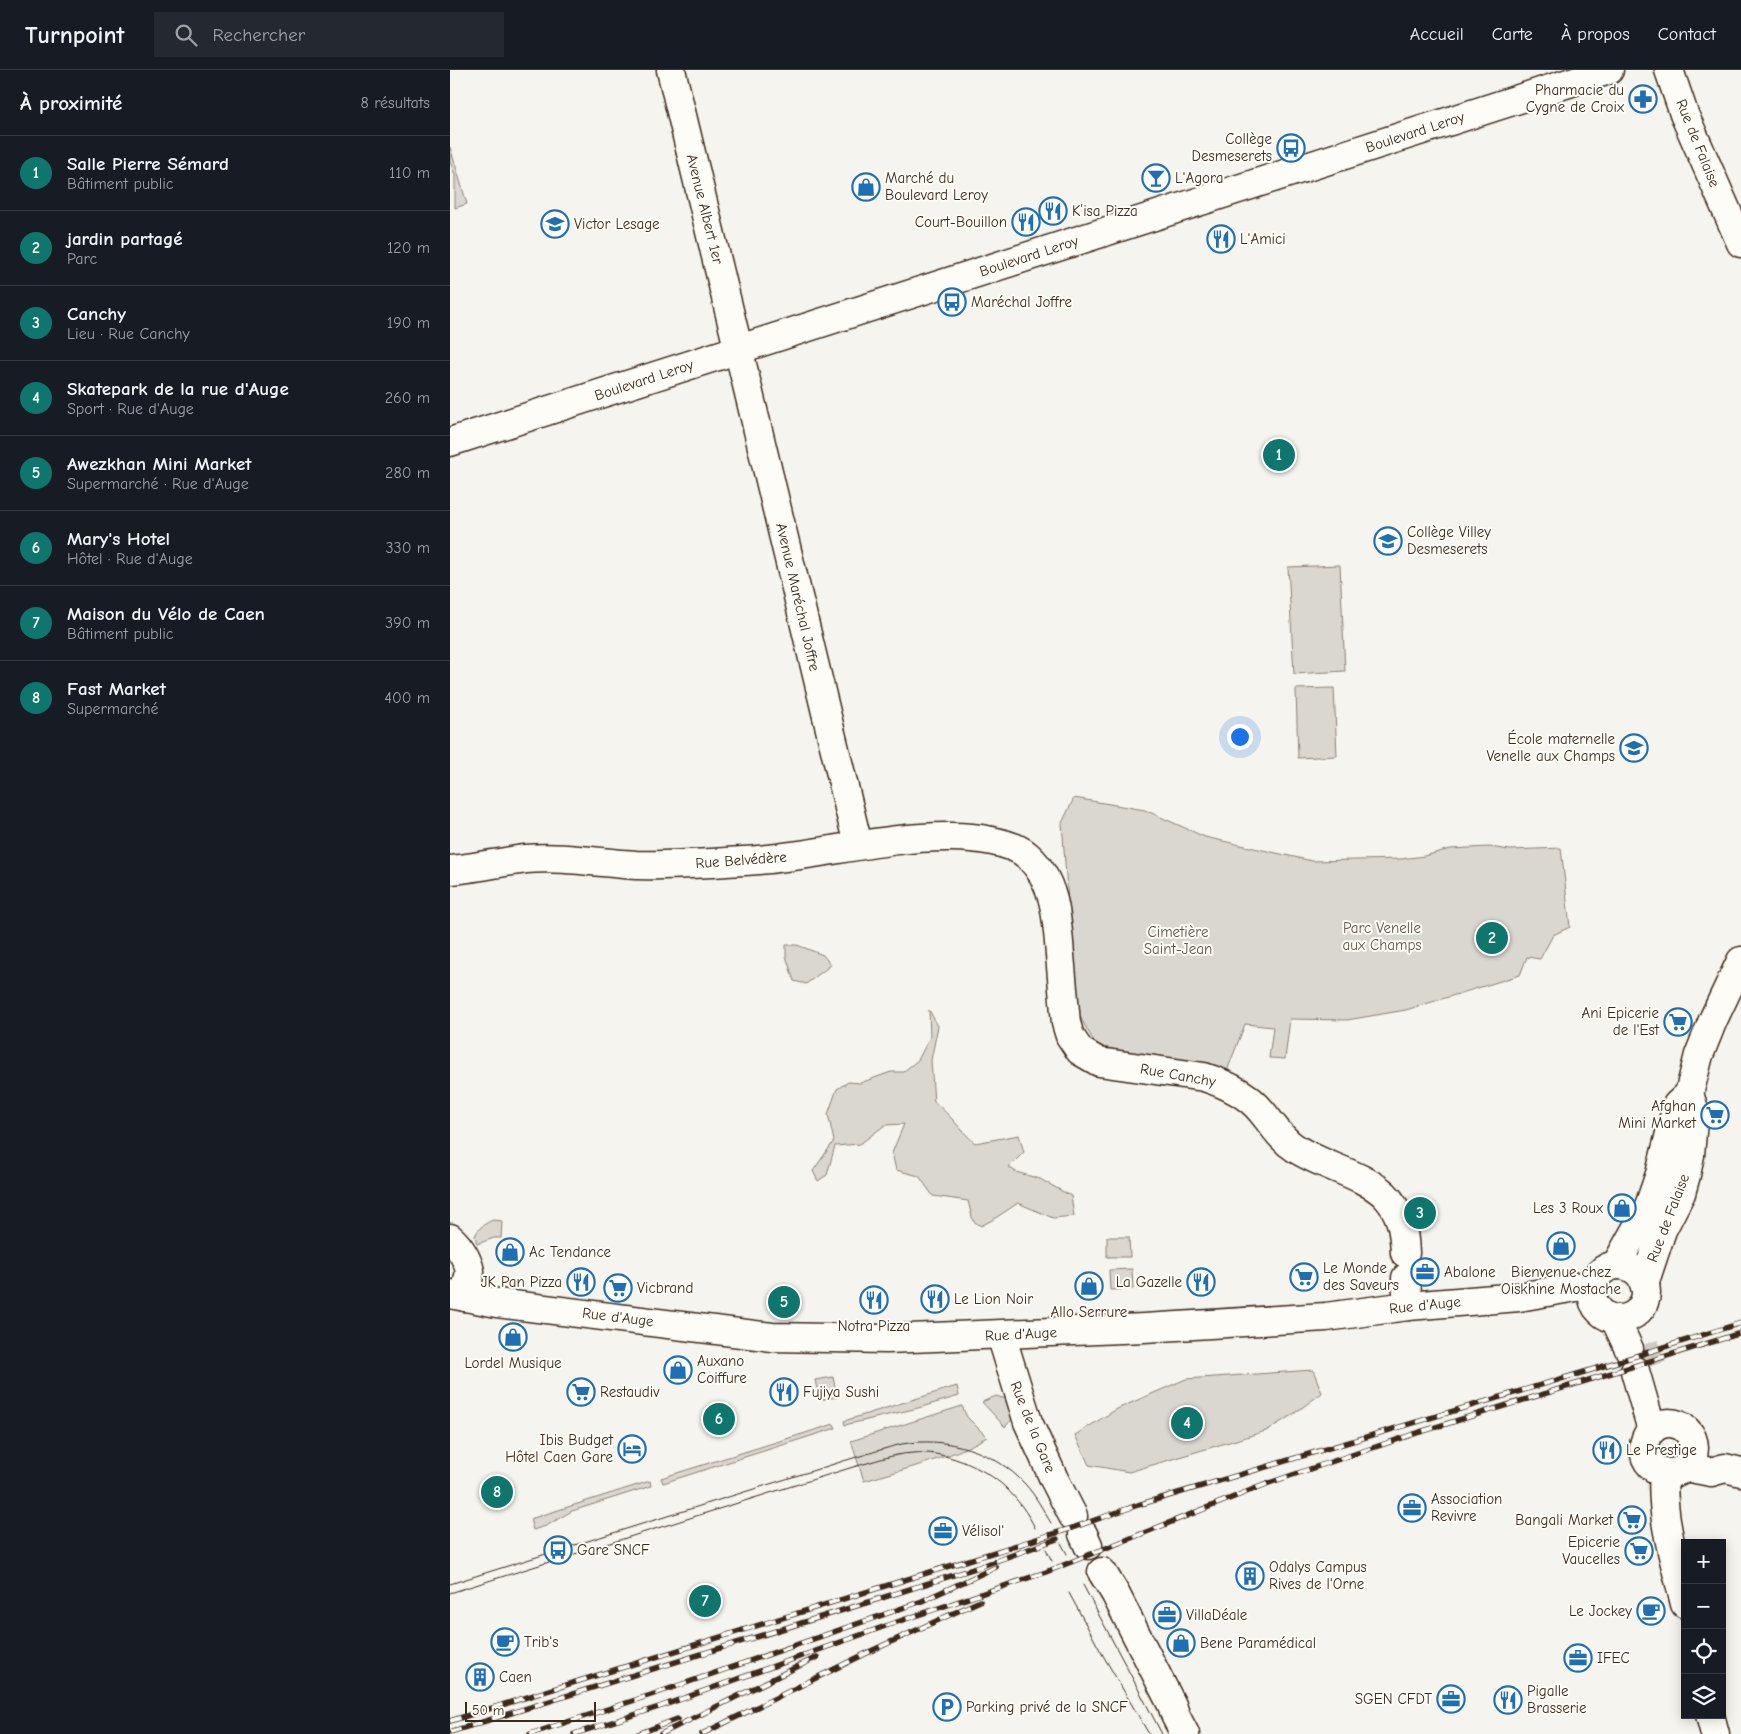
<!DOCTYPE html>
<html lang="fr">
<meta charset="utf-8">
<style>
:root{--surface:#171b24;--page:#242831;--text:#f1f3f6;--muted:#9ea1a6;--line:#363941;--accent:#0f766e}
body{margin:0;font-family:"Comic Neue",sans-serif;background:var(--page);color:var(--text)}
.controls{position:absolute;right:15px;bottom:15px;display:grid;overflow:hidden;border-radius:0px;box-shadow:0 2px 12px #0003}
.controls button{width:45px;height:45px;display:grid;place-items:center;padding:0;border:0;border-bottom:1px solid var(--line);background:var(--surface);color:var(--text);font:25px sans-serif}
.scale{position:absolute;left:15px;bottom:12px;width:131px;box-sizing:border-box;padding-left:5px;border:2px solid #3b2a1e;border-top:0;font-size:14px;line-height:18px;white-space:nowrap;color:#3b2a1e;-webkit-text-stroke:4px #fdfcf7;paint-order:stroke}
.you{position:absolute;left:789px;top:666px;width:18px;height:18px;margin:-12px;border:4px solid #fff;border-radius:50%;background:#1a73e8;box-shadow:0 0 0 8px #1a73e833}
.badge{display:grid;place-items:center;width:32px;height:32px;border-radius:50%;background:var(--accent);color:#fff;font-size:16px;font-weight:700}
.pin{position:absolute;translate:-50% -50%;border:2px solid #fff;box-shadow:0 1px 5px #0006}
.list{margin:0;padding:0;list-style:none}
h2{display:flex;justify-content:space-between;align-items:center;height:65px;margin:0;padding:0 20px;font-size:21px}
h2 small{font-size:16px;font-weight:400;color:var(--muted)}
.list li{display:grid;grid-template-columns:32px 1fr auto;gap:15px;align-items:center;box-sizing:border-box;height:75px;padding:0 20px;border-top:1px solid var(--line)}
.list b{display:block;font-size:19px;white-space:nowrap}
.list p{margin:0;font-size:16px;white-space:nowrap;color:var(--muted)}
.list em{font-size:16px;font-style:normal;color:var(--muted)}
.icon{flex:none;width:28px;height:28px;fill:none;stroke:currentColor;stroke-width:2;stroke-linecap:round;stroke-linejoin:round}
.map{position:relative;flex:none;width:1291px;height:1664px;overflow:hidden}
header{display:flex;align-items:center;gap:30px;box-sizing:border-box;height:70px;padding:0 25px;background:var(--surface);border-bottom:1px solid var(--line)}
header strong{font-size:24px}
nav{display:flex;gap:28px;margin-inline-start:auto;font-size:18px}
.search{width:350px;height:45px;background:var(--page);display:flex;align-items:center;gap:12px;box-sizing:border-box;padding:0 18px;border-radius:0px;color:var(--muted);font-size:19px}
main{display:flex}
aside{flex:1;background:var(--surface)}
.map>svg:first-child{display:block}
.green{fill:#dad6d0;stroke:#8a8077}
.lines{fill:none;stroke-linecap:round;stroke-linejoin:round}
.secondary-tunnel{stroke:#d0ccc4;stroke-width:28;stroke-dasharray:28 14;stroke-linecap:butt}
.secondary-casing{stroke:#3b2a1e;stroke-width:31}
.secondary{stroke:#fdfcf7;stroke-width:28}
.tram{stroke:#3b2a1e;stroke-width:1}
.rail-casing{stroke:#3b2a1e;stroke-width:5.5}
.rail{stroke:#fdfcf7;stroke-width:4;stroke-dasharray:11;stroke-linecap:butt}
.labels{text-anchor:middle;dominant-baseline:central;stroke-width:4;stroke-linejoin:round;paint-order:stroke}
.poi-label{font-size:15px;fill:#3b2a1e;stroke:#fdfcf7;text-anchor:start}
.street-label{font-size:15px;fill:#3b2a1e;stroke:#fdfcf7}
.park-label{font-size:15px;fill:#63554a;stroke:#fdfcf7}
</style>
<header>
<strong>Turnpoint</strong>
<div class="search"><svg class="icon" aria-label="search" viewBox="0 0 24 24"><circle cx="10" cy="10" r="6"/><path d="M15 15l6 6"/></svg>Rechercher</div>
<nav><a>Accueil</a><a>Carte</a><a>À propos</a><a>Contact</a></nav>
</header>
<main>
<aside>
<h2>À proximité<small>8 résultats</small></h2>
<ul class="list">
<li><span class="badge">1</span><div><b>Salle Pierre Sémard</b><p>Bâtiment public</p></div><em>110 m</em></li>
<li><span class="badge">2</span><div><b>jardin partagé</b><p>Parc</p></div><em>120 m</em></li>
<li><span class="badge">3</span><div><b>Canchy</b><p>Lieu · Rue Canchy</p></div><em>190 m</em></li>
<li><span class="badge">4</span><div><b>Skatepark de la rue d'Auge</b><p>Sport · Rue d'Auge</p></div><em>260 m</em></li>
<li><span class="badge">5</span><div><b>Awezkhan Mini Market</b><p>Supermarché · Rue d'Auge</p></div><em>280 m</em></li>
<li><span class="badge">6</span><div><b>Mary's Hotel</b><p>Hôtel · Rue d'Auge</p></div><em>330 m</em></li>
<li><span class="badge">7</span><div><b>Maison du Vélo de Caen</b><p>Bâtiment public</p></div><em>390 m</em></li>
<li><span class="badge">8</span><div><b>Fast Market</b><p>Supermarché</p></div><em>400 m</em></li>
</ul>
</aside>
<div class="map">
<svg width="1291" height="1664" viewBox="0 0 1291 1664">
<rect width="100%" height="100%" fill="#f5f4ee"/>
<filter id="ink" filterUnits="userSpaceOnUse"><feTurbulence type="fractalNoise" baseFrequency=".02" numOctaves="2"/><feDisplacementMap in="SourceGraphic" scale="10" xChannelSelector="R" yChannelSelector="G"/><feConvolveMatrix kernelMatrix="1 2 1 2 8 2 1 2 1" color-interpolation-filters="sRGB"/></filter>
<g filter="url(#ink)">
<g class="green">
<polygon points="0,77 17,134 5,138 5,105 0,92"/>
<polygon points="890,495 895,601 844,604 838,497"/>
<polygon points="884,618 887,686 848,688 846,619"/>
<polygon points="624,728 695,740 755,767 862,791 951,789 974,786 1000,779 1039,777 1060,780 1111,778 1120,857 1103,865 1090,889 1077,887 1070,905 956,940 897,950 840,949 835,989 819,988 823,957 795,954 777,1001 754,993 647,977 629,945 624,911 612,753"/>
<polygon points="336,875 347,875 373,885 381,895 356,914 344,911 336,886"/>
<path d="M479,940L488,956L481,990L484,1032C500,1044 510,1060 525,1073L569,1065L574,1082L559,1097L566,1102L590,1109L621,1126L624,1146L603,1148L568,1133L544,1149L531,1156L523,1151L518,1131L483,1126L469,1106L446,1100L442,1083L454,1054L435,1055L410,1074L385,1076L377,1105L368,1111L363,1101L384,1071L378,1044L387,1019L398,1012L410,1013L441,1002H453L468,990L480,967Z"/>
<path d="M43,1150L52,1151L51,1168H44L27,1174L25,1166C29,1157 34,1154 43,1150Z"/>
<polygon points="657,1167 679,1167 680,1187 657,1187"/>
<polygon points="682,1199 683,1219 660,1220 659,1200"/>
<polygon points="863,1300 872,1323 842,1345 816,1361 679,1402 639,1395 625,1365 667,1339 736,1309"/>
<polygon points="383,1307 387,1327 369,1330 365,1310"/>
<polygon points="507,1316 509,1326 468,1338 395,1355 394,1351"/>
<polygon points="546,1326 559,1330 563,1348 555,1357 532,1332"/>
<path d="M512,1336L517,1347L537,1367C499,1389 455,1399 414,1411L401,1371Z"/>
<polygon points="384,1354 386,1358 213,1413 211,1408"/>
<polygon points="200,1411 201,1416 122,1441 96,1456 83,1460 80,1449"/>
</g>
<g class="lines">
<polyline class="secondary-tunnel" points="1195,1274 1202,1296"/>
<g class="secondary-casing">
<g id="secondary">
<polyline points="221,0 408,775"/>
<polyline points="1219,0 1234,44 1291,173"/>
<polyline points="0,372 1159,0"/>
<path d="M0,800C25,798 50,792 76,789C112,786 150,793 186,795C221,796 258,793 293,791C363,788 431,766 501,767C522,767 562,771 578,786C606,812 607,849 610,885C612,907 614,930 616,953L620,966L630,981L649,992L754,1007C776,1014 798,1024 812,1042C823,1055 831,1069 845,1078C872,1096 910,1103 934,1124C951,1141 954,1160 955,1183"/>
<path d="M0,1168C10,1177 17,1188 20,1201L15,1227"/>
<circle cx="1169" cy="1222" r="27"/>
<polyline points="1166,1195 1199,1136 1210,1104 1227,1035 1239,1024 1249,985 1263,950 1291,891"/>
<polyline points="956,1208 958,1236"/>
<polyline points="1194,1214 1212,1160 1231,1123 1236,1105 1240,1085 1244,1039 1239,1024"/>
<polyline points="0,1224 47,1233 322,1267 437,1269 694,1258 876,1247 958,1236 1069,1227 1143,1214"/>
<polyline points="1165,1249 1179,1279"/>
<polyline points="551,1265 578,1352 604,1409 623,1446"/>
<polyline points="1185,1301 1202,1360"/>
<circle cx="1219" cy="1378" r="25"/>
<polyline points="1235,1397 1261,1402 1275,1398 1291,1402"/>
<path d="M1214,1402C1210,1446 1225,1492 1235,1534"/>
<polyline points="633,1464 638,1475"/>
<polyline points="652,1502 665,1523 722,1635 726,1647 735,1664"/>
<polyline points="1260,1645 1265,1664"/>
</g>
</g>
<use href="#secondary" class="secondary"/>
<g class="tram">
<polyline points="611,1473 617,1484"/>
<polyline points="596,1479 602,1491"/>
<path d="M0,1514L400,1389C418,1384 435,1378 452,1374C496,1366 545,1381 575,1414C586,1426 593,1440 601,1453"/>
<polyline points="633,1515 712,1664"/>
<path d="M0,1523L403,1397C423,1392 442,1384 463,1383C492,1380 534,1397 555,1417C567,1429 578,1443 585,1458"/>
<polyline points="619,1523 651,1582 699,1664"/>
</g>
<g class="rail-casing">
<g id="rail">
<polyline points="0,1651 619,1459 688,1435 1141,1300 1291,1253"/>
<polyline points="0,1662 419,1532 529,1497 607,1469"/>
<polyline points="80,1664 204,1624 427,1547 472,1531 546,1497"/>
<polyline points="124,1664 209,1637 444,1553 596,1502 819,1413 863,1398 970,1362 1291,1263"/>
<polyline points="188,1664 227,1649"/>
<polyline points="211,1664 367,1587"/>
<polyline points="252,1664 421,1581 530,1531"/>
</g>
</g>
<use href="#rail" class="rail"/>
</g>
</g>
<defs>
<g id="pharmacy-ring" transform="scale(1.4375)"><circle r="9.5" fill="#fdfcf7" stroke="#1f6fb2" stroke-width="1.5"/><path d="M-2-6h4v4h4v4h-4v4h-4v-4h-4v-4h4Z" fill="#1f6fb2"/></g>
<g id="bus-ring" transform="scale(1.4375)"><circle r="9.5" fill="#fdfcf7" stroke="#1f6fb2" stroke-width="1.5"/><path d="M-5-6H5V4H4V6H2V4H-2V6H-4V4H-5ZM-3.5-4V0h7V-4ZM-3.5 1.2v1.5H-2V1.2ZM2 1.2v1.5H3.5V1.2Z" fill="#1f6fb2"/></g>
<g id="bar-ring" transform="scale(1.4375)"><circle r="9.5" fill="#fdfcf7" stroke="#1f6fb2" stroke-width="1.5"/><path d="M-6-5H6L.8 .8V4.5H3.5V6h-7V4.5H-.8V.8Z" fill="#1f6fb2"/></g>
<g id="shop-ring" transform="scale(1.4375)"><circle r="9.5" fill="#fdfcf7" stroke="#1f6fb2" stroke-width="1.5"/><path d="M-5-2.5h2.3a2.7 3.5 0 0 1 5.4 0H5L5.5 6h-11ZM-1.5-2.5h3a1.5 2.3 0 0 0-3 0Z" fill="#1f6fb2"/></g>
<g id="restaurant-ring" transform="scale(1.4375)"><circle r="9.5" fill="#fdfcf7" stroke="#1f6fb2" stroke-width="1.5"/><path d="M-5-6h1v4h1v-4h1v4h1v-4h1v5L-1.5 .5V6h-2V.5L-5-1ZM5-6V6H3V1.5H1.5Q1.5-4 5-6Z" fill="#1f6fb2"/></g>
<g id="school-ring" transform="scale(1.4375)"><circle r="9.5" fill="#fdfcf7" stroke="#1f6fb2" stroke-width="1.5"/><path d="M0-5L7-2L0 1L-7-2ZM-4 1L0 2.5L4 1V4Q0 6-4 4Z" fill="#1f6fb2"/></g>
<g id="supermarket-ring" transform="scale(1.4375)"><circle r="9.5" fill="#fdfcf7" stroke="#1f6fb2" stroke-width="1.5"/><path d="M-6-5.5h2.5l.6 2H6L4.5 2H-2.5L-4.4-4H-6ZM-1.5 3.2a1.3 1.3 0 1 0 .1 0ZM3 3.2a1.3 1.3 0 1 0 .1 0Z" fill="#1f6fb2"/></g>
<g id="office-ring" transform="scale(1.4375)"><circle r="9.5" fill="#fdfcf7" stroke="#1f6fb2" stroke-width="1.5"/><path d="M-6-3h4V-5.5h4V-3h4V5H-6ZM-1-4.5V-3h2v-1.5ZM-6 0V1H6V0Z" fill="#1f6fb2"/></g>
<g id="hotel-ring" transform="scale(1.4375)"><circle r="9.5" fill="#fdfcf7" stroke="#1f6fb2" stroke-width="1.5"/><path d="M-6-4.5h1.5V1H6V5H4.5V3h-9V5H-6ZM-4 0a1.8 1.8 0 1 1 3.6 0ZM.5 0V-2.5h3Q6-2.5 6 0Z" fill="#1f6fb2"/></g>
<g id="building-ring" transform="scale(1.4375)"><circle r="9.5" fill="#fdfcf7" stroke="#1f6fb2" stroke-width="1.5"/><path d="M-4-6H4V6H1V3H-1V6H-4ZM-2.5-4.3h1.7v1.8h-1.7ZM.8-4.3h1.7v1.8H.8ZM-2.5-1h1.7V.8h-1.7ZM.8-1h1.7V.8H.8Z" fill="#1f6fb2"/></g>
<g id="cafe-ring" transform="scale(1.4375)"><circle r="9.5" fill="#fdfcf7" stroke="#1f6fb2" stroke-width="1.5"/><path d="M-5.5-4.5H6V0H3Q3 3.5 0 3.5H-2.5Q-5.5 3.5-5.5 0ZM3-3.2v2h1.7v-2ZM-6 4.5H4V6H-6Z" fill="#1f6fb2"/></g>
<g id="parking-ring" transform="scale(1.4375)"><circle r="9.5" fill="#fdfcf7" stroke="#1f6fb2" stroke-width="1.5"/><path d="M-3.5-5.5H1a3.5 3.5 0 0 1 0 7H-1V5.5H-3.5ZM-1-3.4V-.6H.8a1.4 1.4 0 0 0 0-2.8Z" fill="#1f6fb2"/></g>
</defs>
<g fill-rule="evenodd">
<use href="#pharmacy-ring" x="1193" y="29"/>
<use href="#bus-ring" x="841" y="78"/>
<use href="#bar-ring" x="706" y="108"/>
<use href="#shop-ring" x="416" y="117"/>
<use href="#restaurant-ring" x="603" y="141"/>
<use href="#restaurant-ring" x="576" y="152"/>
<use href="#school-ring" x="105" y="154"/>
<use href="#restaurant-ring" x="771" y="169"/>
<use href="#bus-ring" x="502" y="232"/>
<use href="#school-ring" x="938" y="471"/>
<use href="#school-ring" x="1184" y="678"/>
<use href="#supermarket-ring" x="1228" y="952"/>
<use href="#supermarket-ring" x="1265" y="1045"/>
<use href="#shop-ring" x="1172" y="1138"/>
<use href="#shop-ring" x="1111" y="1176"/>
<use href="#shop-ring" x="60" y="1182"/>
<use href="#office-ring" x="975" y="1202"/>
<use href="#supermarket-ring" x="854" y="1207"/>
<use href="#restaurant-ring" x="131" y="1212"/>
<use href="#restaurant-ring" x="751" y="1212"/>
<use href="#shop-ring" x="639" y="1216"/>
<use href="#supermarket-ring" x="168" y="1218"/>
<use href="#restaurant-ring" x="485" y="1229"/>
<use href="#restaurant-ring" x="424" y="1230"/>
<use href="#shop-ring" x="63" y="1267"/>
<use href="#shop-ring" x="228" y="1300"/>
<use href="#supermarket-ring" x="131" y="1322"/>
<use href="#restaurant-ring" x="334" y="1322"/>
<use href="#hotel-ring" x="182" y="1379"/>
<use href="#restaurant-ring" x="1157" y="1380"/>
<use href="#office-ring" x="962" y="1438"/>
<use href="#supermarket-ring" x="1182" y="1450"/>
<use href="#office-ring" x="493" y="1461"/>
<use href="#bus-ring" x="108" y="1480"/>
<use href="#supermarket-ring" x="1189" y="1481"/>
<use href="#building-ring" x="800" y="1506"/>
<use href="#cafe-ring" x="1201" y="1541"/>
<use href="#office-ring" x="717" y="1545"/>
<use href="#cafe-ring" x="55" y="1572"/>
<use href="#shop-ring" x="731" y="1573"/>
<use href="#office-ring" x="1128" y="1588"/>
<use href="#building-ring" x="30" y="1607"/>
<use href="#office-ring" x="1001" y="1629"/>
<use href="#restaurant-ring" x="1058" y="1630"/>
<use href="#parking-ring" x="497" y="1637"/>
</g>
<g class="labels">
<g class="poi-label">
<text x="1174" y="20" text-anchor="end">Pharmacie du<tspan x="1174" dy="17">Cygne de Croix</tspan></text>
<text x="822" y="69" text-anchor="end">Collège<tspan x="822" dy="17">Desmeserets</tspan></text>
<text x="435" y="108">Marché du<tspan x="435" dy="17">Boulevard Leroy</tspan></text>
<text x="725" y="108">L'Agora</text>
<text x="622" y="141">K’isa Pizza</text>
<text x="557" y="152" text-anchor="end">Court-Bouillon</text>
<text x="124" y="154">Victor Lesage</text>
<text x="790" y="169">L'Amici</text>
<text x="521" y="232">Maréchal Joffre</text>
<text x="957" y="462">Collège Villey<tspan x="957" dy="17">Desmeserets</tspan></text>
<text x="1165" y="669" text-anchor="end">École maternelle<tspan x="1165" dy="17">Venelle aux Champs</tspan></text>
<text x="1209" y="943" text-anchor="end">Ani Epicerie<tspan x="1209" dy="17">de l'Est</tspan></text>
<text x="1246" y="1036" text-anchor="end">Afghan<tspan x="1246" dy="17">Mini Market</tspan></text>
<text x="1153" y="1138" text-anchor="end">Les 3 Roux</text>
<text x="79" y="1182">Ac Tendance</text>
<text x="873" y="1198">Le Monde<tspan x="873" dy="17">des Saveurs</tspan></text>
<text x="994" y="1202">Abalone</text>
<text x="1111" y="1202" text-anchor="middle">Bienvenue chez<tspan x="1111" dy="17">Oiskhine Mostache</tspan></text>
<text x="112" y="1212" text-anchor="end">JK Pan Pizza</text>
<text x="732" y="1212" text-anchor="end">La Gazelle</text>
<text x="187" y="1218">Vicbrand</text>
<text x="504" y="1229">Le Lion Noir</text>
<text x="639" y="1242" text-anchor="middle">Allo Serrure</text>
<text x="424" y="1256" text-anchor="middle">Notra Pizza</text>
<text x="247" y="1291">Auxano<tspan x="247" dy="17">Coiffure</tspan></text>
<text x="63" y="1293" text-anchor="middle">Lordel Musique</text>
<text x="150" y="1322">Restaudiv</text>
<text x="353" y="1322">Fujiya Sushi</text>
<text x="163" y="1370" text-anchor="end">Ibis Budget<tspan x="163" dy="17">Hôtel Caen Gare</tspan></text>
<text x="1176" y="1380">Le Prestige</text>
<text x="981" y="1429">Association<tspan x="981" dy="17">Revivre</tspan></text>
<text x="1163" y="1450" text-anchor="end">Bangali Market</text>
<text x="512" y="1461">Vélisol'</text>
<text x="1170" y="1472" text-anchor="end">Epicerie<tspan x="1170" dy="17">Vaucelles</tspan></text>
<text x="127" y="1480">Gare SNCF</text>
<text x="819" y="1497">Odalys Campus<tspan x="819" dy="17">Rives de l'Orne</tspan></text>
<text x="1182" y="1541" text-anchor="end">Le Jockey</text>
<text x="736" y="1545">VillaDéale</text>
<text x="74" y="1572">Trib's</text>
<text x="750" y="1573">Bene Paramédical</text>
<text x="1147" y="1588">IFEC</text>
<text x="49" y="1607">Caen</text>
<text x="1077" y="1621">Pigalle<tspan x="1077" dy="17">Brasserie</tspan></text>
<text x="982" y="1629" text-anchor="end">SGEN CFDT</text>
<text x="516" y="1637">Parking privé de la SNCF</text>
</g>
<g class="street-label">
<text transform="translate(965 62) rotate(-18)">Boulevard Leroy</text>
<text transform="translate(1248 73) rotate(68)">Rue de Falaise</text>
<text transform="translate(255 139) rotate(76)">Avenue Albert 1er</text>
<text transform="translate(579 186) rotate(-18)">Boulevard Leroy</text>
<text transform="translate(194 310) rotate(-18)">Boulevard Leroy</text>
<text transform="translate(348 527) rotate(77)">Avenue Maréchal Joffre</text>
<text transform="translate(291 790) rotate(-4)">Rue Belvédère</text>
<text transform="translate(728 1005) rotate(10)">Rue Canchy</text>
<text transform="translate(1218 1148) rotate(-69)">Rue de Falaise</text>
<text transform="translate(975 1235) rotate(-6)">Rue d'Auge</text>
<text transform="translate(168 1247) rotate(7)">Rue d'Auge</text>
<text transform="translate(571 1264) rotate(-3)">Rue d'Auge</text>
<text transform="translate(583 1357) rotate(68)">Rue de la Gare</text>
</g>
<g class="park-label">
<text x="932" y="858">Parc Venelle<tspan x="932" dy="17">aux Champs</tspan></text>
<text x="728" y="862">Cimetière<tspan x="728" dy="17">Saint-Jean</tspan></text>
</g>
</g>
</svg>
<div class="controls">
<button>+</button>
<button>−</button>
<button><svg class="icon" aria-label="locate" viewBox="0 0 24 24"><circle cx="12" cy="12" r="6"/><path d="M12 2v4M12 18v4M2 12h4M18 12h4"/></svg></button>
<button><svg class="icon" aria-label="layers" viewBox="0 0 24 24"><path d="M12 4l9 5-9 5-9-5zM3 14l9 5 9-5"/></svg></button>
</div>
<div class="scale">50 m</div>
<div class="you"></div>
<div class="pin badge" style="left:829px;top:385px">1</div>
<div class="pin badge" style="left:1042px;top:868px">2</div>
<div class="pin badge" style="left:970px;top:1143px">3</div>
<div class="pin badge" style="left:737px;top:1353px">4</div>
<div class="pin badge" style="left:334px;top:1232px">5</div>
<div class="pin badge" style="left:269px;top:1349px">6</div>
<div class="pin badge" style="left:255px;top:1531px">7</div>
<div class="pin badge" style="left:47px;top:1422px">8</div>
</div>
</main>
